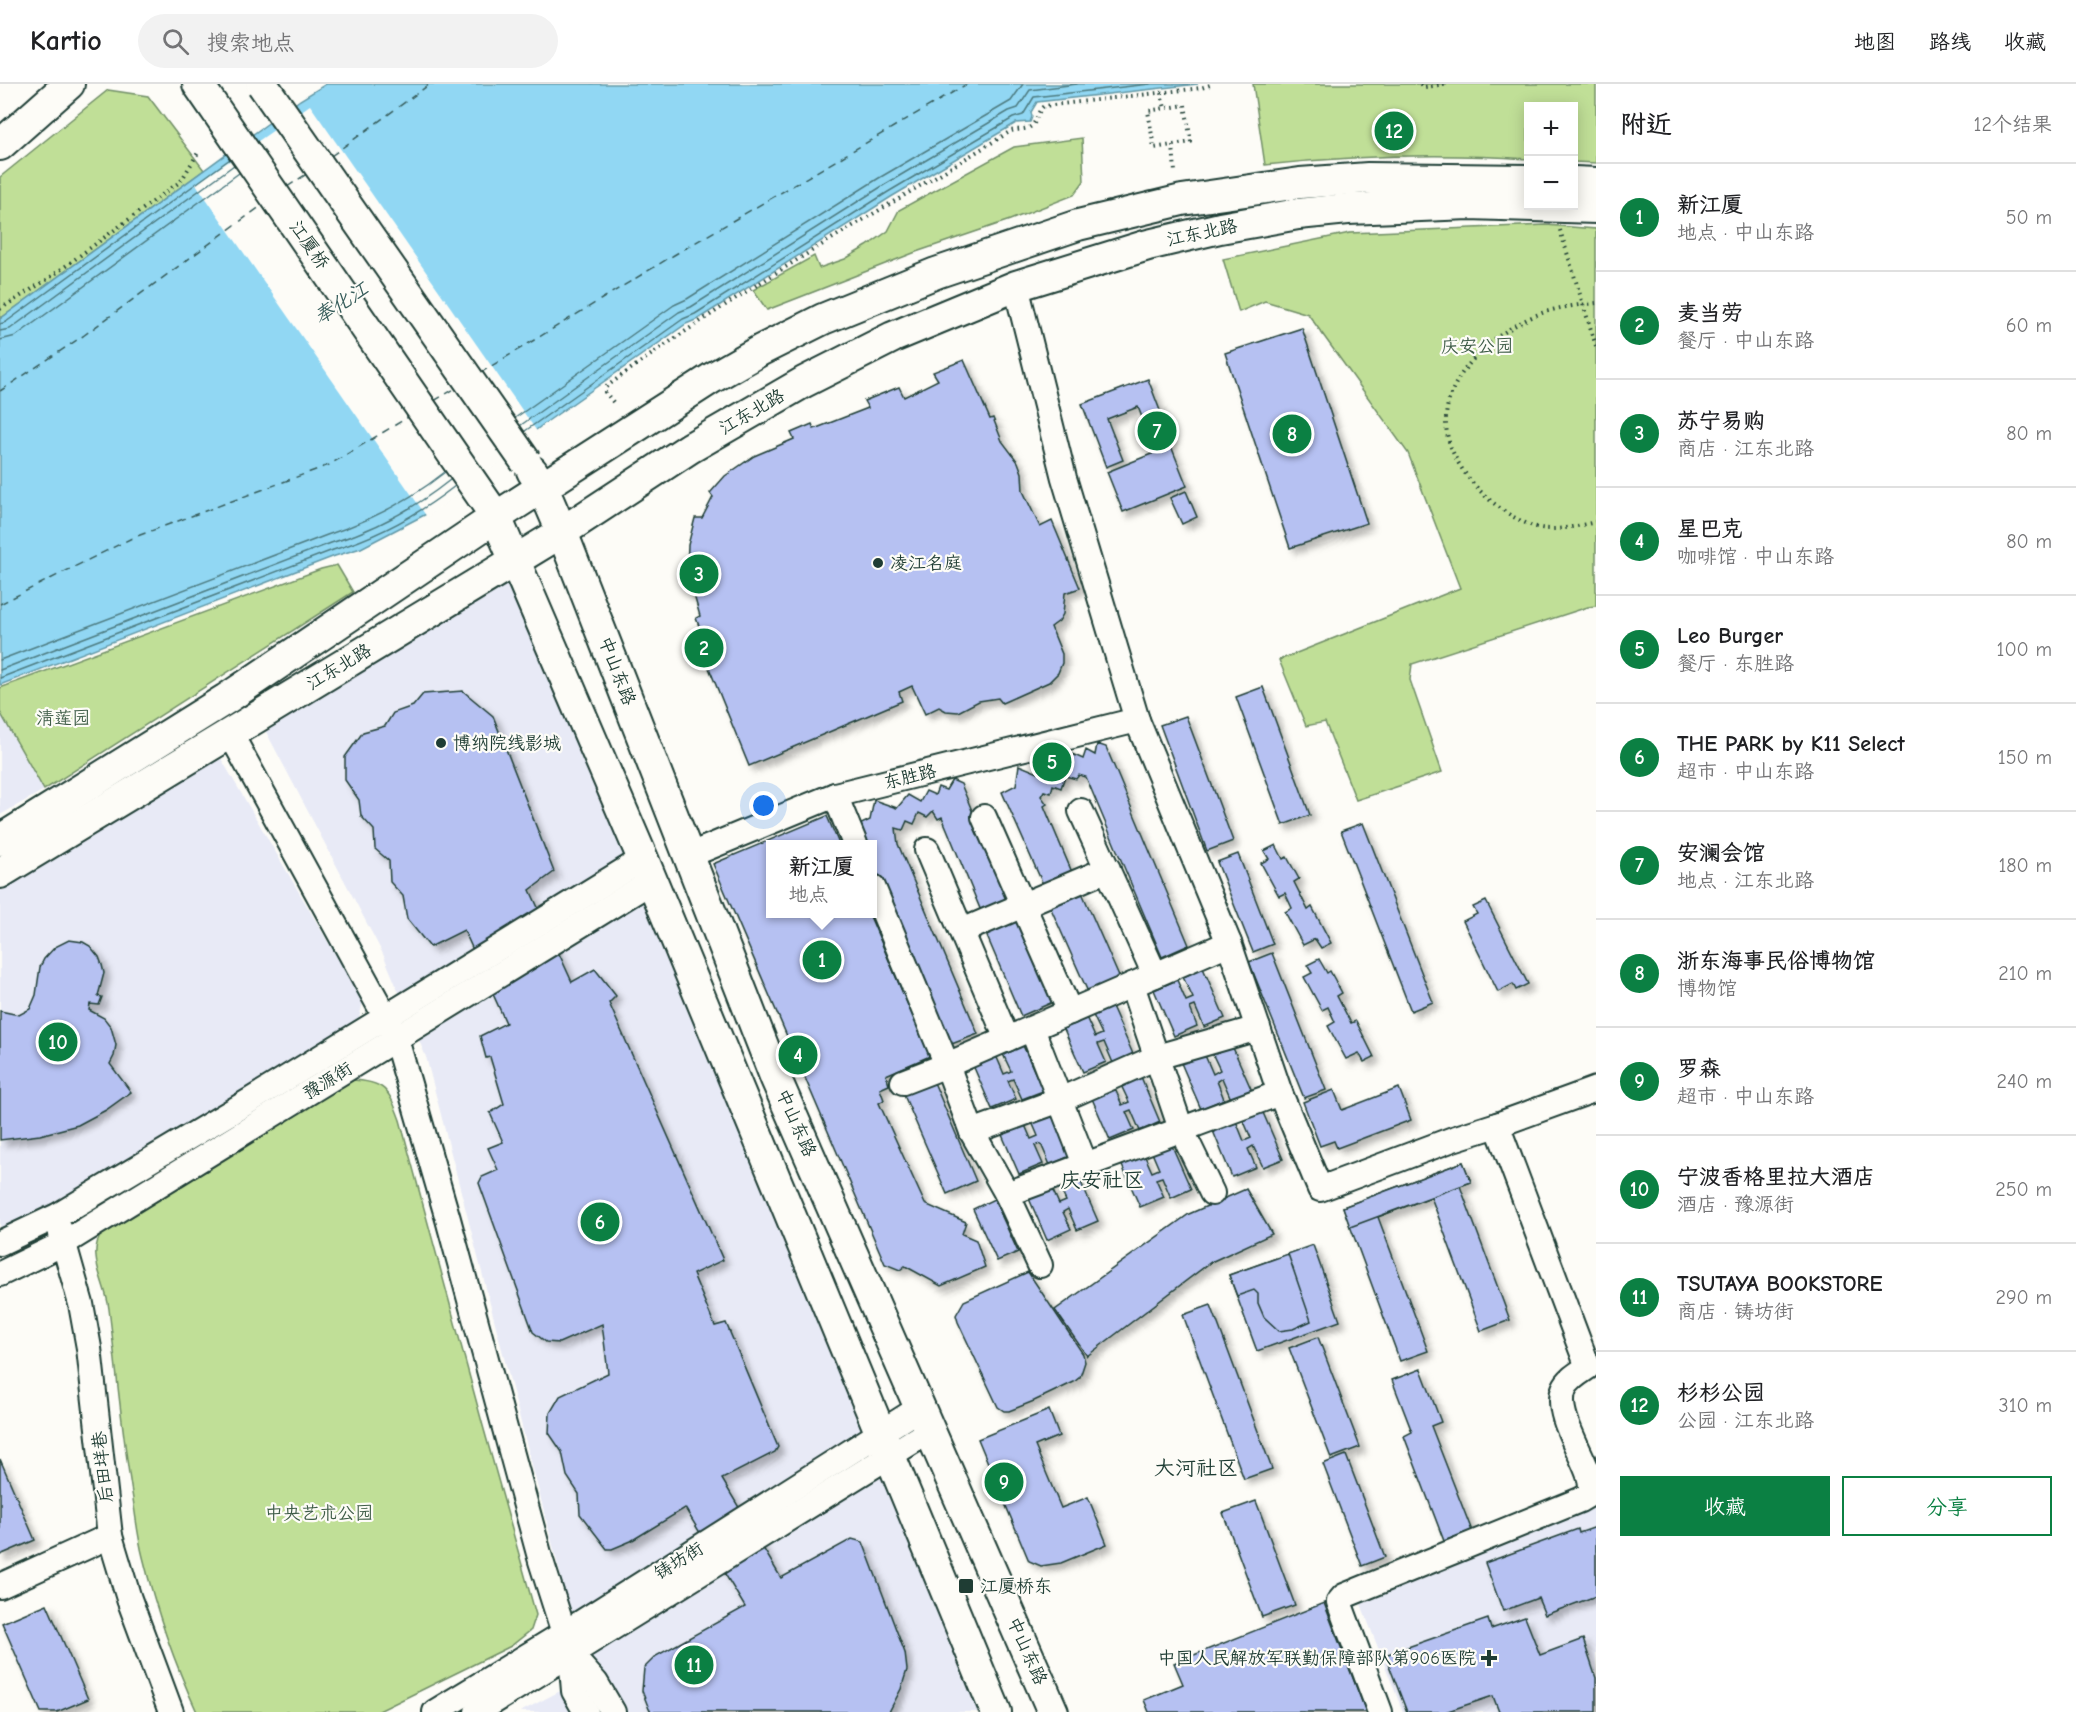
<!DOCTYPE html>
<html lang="zh">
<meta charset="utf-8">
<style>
:root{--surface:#fff;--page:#f2f2f2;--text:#202124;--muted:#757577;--line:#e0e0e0;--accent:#0b8043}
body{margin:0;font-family:"Comic Neue","LXGW WenKai TC",sans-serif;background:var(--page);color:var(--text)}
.controls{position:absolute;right:18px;top:18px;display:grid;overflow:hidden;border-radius:0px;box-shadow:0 3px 15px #0003}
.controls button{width:54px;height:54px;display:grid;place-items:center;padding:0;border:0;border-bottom:2px solid var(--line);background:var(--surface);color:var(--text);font:30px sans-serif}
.you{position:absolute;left:764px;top:722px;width:21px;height:21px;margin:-15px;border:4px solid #fff;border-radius:50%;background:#1a73e8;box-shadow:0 0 0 9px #1a73e833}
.badge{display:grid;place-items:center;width:39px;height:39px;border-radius:50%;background:var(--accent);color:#fff;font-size:20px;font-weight:700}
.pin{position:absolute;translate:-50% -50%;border:3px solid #fff;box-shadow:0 2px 6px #0006}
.popup{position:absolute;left:766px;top:756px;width:111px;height:78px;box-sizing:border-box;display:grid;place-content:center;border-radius:0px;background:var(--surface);filter:drop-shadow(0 2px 4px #0005);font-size:20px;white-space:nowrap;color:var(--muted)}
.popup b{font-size:22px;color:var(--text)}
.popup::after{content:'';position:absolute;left:50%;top:100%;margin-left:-12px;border:12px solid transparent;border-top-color:var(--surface)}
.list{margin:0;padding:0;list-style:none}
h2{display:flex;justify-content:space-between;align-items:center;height:78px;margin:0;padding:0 24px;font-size:26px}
h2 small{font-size:20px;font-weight:400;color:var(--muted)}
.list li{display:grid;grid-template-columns:39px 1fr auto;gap:18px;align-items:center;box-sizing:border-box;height:108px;padding:0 24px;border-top:2px solid var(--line)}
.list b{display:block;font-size:22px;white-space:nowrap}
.list p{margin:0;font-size:20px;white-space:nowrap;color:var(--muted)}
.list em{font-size:20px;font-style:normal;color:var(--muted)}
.actions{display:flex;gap:12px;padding:18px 24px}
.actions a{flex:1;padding:14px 0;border:2px solid var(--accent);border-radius:0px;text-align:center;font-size:21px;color:var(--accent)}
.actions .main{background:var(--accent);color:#fff}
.icon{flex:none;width:33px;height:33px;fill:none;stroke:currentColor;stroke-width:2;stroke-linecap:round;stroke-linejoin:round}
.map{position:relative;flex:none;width:1596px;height:1628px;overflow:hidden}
header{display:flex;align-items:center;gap:36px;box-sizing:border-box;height:84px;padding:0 30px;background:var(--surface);border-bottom:2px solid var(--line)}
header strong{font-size:28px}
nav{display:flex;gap:33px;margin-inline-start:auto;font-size:21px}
.search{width:420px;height:54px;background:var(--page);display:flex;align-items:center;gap:15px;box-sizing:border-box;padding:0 21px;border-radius:33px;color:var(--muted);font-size:22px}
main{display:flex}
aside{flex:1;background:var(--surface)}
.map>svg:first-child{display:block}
.built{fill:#e8eaf6}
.green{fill:#c0df97;stroke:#708e66;stroke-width:1.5}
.water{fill:#91d7f3;stroke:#6399a7;stroke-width:1.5}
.pier{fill:#fdfcf7}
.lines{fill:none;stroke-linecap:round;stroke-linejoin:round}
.shore{stroke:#4d7b80;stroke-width:1.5}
.ferry{stroke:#365c5a;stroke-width:1.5;stroke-dasharray:8 6;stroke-linecap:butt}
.building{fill:#b6c1f2;stroke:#1f3d34;stroke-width:1.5;filter:url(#shadow)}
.minor-casing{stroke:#1f3d34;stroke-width:28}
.major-casing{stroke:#1f3d34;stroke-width:34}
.path{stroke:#1f3d34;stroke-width:4;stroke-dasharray:1.5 4.5;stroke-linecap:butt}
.minor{stroke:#fdfcf7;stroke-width:24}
.major{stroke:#fdfcf7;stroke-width:30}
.major-bridge-casing{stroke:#1f3d34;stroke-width:34;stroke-linecap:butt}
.major-bridge{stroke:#fdfcf7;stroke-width:30}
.poi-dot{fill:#1f3d34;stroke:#fdfcf7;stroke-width:2}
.labels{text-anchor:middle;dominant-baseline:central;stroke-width:4.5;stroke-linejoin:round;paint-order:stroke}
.street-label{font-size:18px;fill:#1f3d34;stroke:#fdfcf7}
.park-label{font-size:18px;fill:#3f5d48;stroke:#fdfcf7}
.poi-label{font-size:18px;fill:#1f3d34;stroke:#fdfcf7;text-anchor:start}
.water-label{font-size:20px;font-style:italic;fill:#365c5a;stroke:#fdfcf7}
.quarter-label{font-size:21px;fill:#1f3d34;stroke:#fdfcf7}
</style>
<header>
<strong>Kartio</strong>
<div class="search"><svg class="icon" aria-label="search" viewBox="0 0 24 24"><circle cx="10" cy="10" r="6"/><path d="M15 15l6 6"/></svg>搜索地点</div>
<nav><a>地图</a><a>路线</a><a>收藏</a></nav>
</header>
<main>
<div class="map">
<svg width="1596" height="1628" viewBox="0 0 1596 1628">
<defs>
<filter id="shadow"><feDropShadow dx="5.5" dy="5.5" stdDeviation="3" flood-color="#0004"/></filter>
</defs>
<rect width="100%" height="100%" fill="#fdfcf7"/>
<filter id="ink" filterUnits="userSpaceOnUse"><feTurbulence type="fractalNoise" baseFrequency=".0167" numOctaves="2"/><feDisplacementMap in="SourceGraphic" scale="12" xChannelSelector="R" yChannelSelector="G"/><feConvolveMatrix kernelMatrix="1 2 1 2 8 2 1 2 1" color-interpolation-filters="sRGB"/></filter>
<g filter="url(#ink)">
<g class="built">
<polygon points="511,485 983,1628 520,1628 587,1593 426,973 383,870 263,642"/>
<polygon points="0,628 44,706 0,731"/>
<polygon points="219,671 363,918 359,934 347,946 46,1125 0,1148 0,796"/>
<polygon points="1596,1423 1596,1628 1403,1628 1361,1520"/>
</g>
<g class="green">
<path d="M1253,0H1596V79L1574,78V22H1528V75C1441,69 1352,72 1265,81Z"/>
<polygon points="108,6 148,12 204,86 0,235 0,93"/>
<polygon points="1082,54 1084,97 1074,111 1010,136 916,168 767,226 753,206 814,172 819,184 845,175 867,162 888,147 899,126 1014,63"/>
<polygon points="1546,141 1596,145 1596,522 1588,523 1412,580 1410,596 1442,688 1356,716 1325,638 1306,642 1279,576 1460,504 1408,369 1308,230 1265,217 1239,228 1223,175 1350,149"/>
<polygon points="337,481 353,508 44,706 0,628 0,604 321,485"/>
<path d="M350,996C385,997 389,1006 400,1036L483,1342L536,1531L531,1546L511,1562L377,1628H197C174,1578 156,1526 143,1473C138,1454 136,1434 133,1415C122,1351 117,1288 109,1225C106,1198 85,1171 103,1147Z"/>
</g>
<polygon class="water" points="326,0 1198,0 1037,18 1031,28 1032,33 1030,38 1016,39 891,113 698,235 686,240 545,339 432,427 361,464 335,472 0,601 0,235 300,16"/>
<polygon class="pier" points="310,21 538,349 427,433 196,100"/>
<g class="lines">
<g class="shore">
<polyline points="0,240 6,238 230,75"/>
<polyline points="0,247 10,245 234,81"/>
<polyline points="0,256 16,252 239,89"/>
<polyline points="515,334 674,221 687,215 879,94 1011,17 1023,0"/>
<polyline points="521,341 679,228 691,223 884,101 1009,27 1018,24 1030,6 1077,0"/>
<polyline points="525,347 683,235 695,230 888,108 1013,34 1023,31 1034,13 1150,0"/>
<path d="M0,576L327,451C370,437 410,416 445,388"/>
<path d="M0,586L331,459C374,446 415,424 450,396"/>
<path d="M0,594L333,466C377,453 419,430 455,402"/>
</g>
<g class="ferry">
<polyline points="331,72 430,0"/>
<polyline points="287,103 308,89"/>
<polyline points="480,289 674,171 967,0"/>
<polyline points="0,307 83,252 264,120"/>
<polyline points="434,317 456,304"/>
<polyline points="0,520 132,454 329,381 410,332"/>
</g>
</g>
<g class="building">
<polygon points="1302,244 1367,439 1290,464 1225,269"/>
<polygon points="964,276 990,335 993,334 1002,357 1018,378 1022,389 1023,407 1040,443 1052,437 1080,504 1065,509 1063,530 1059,537 1051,543 1062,570 1062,579 1058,589 1049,598 1002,619 998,614 979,617 958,628 946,627 939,623 925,630 912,602 899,608 902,617 749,682 705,574 710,571 696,534 700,532 694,511 689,508 687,486 688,461 695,434 702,434 713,413 710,409 725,392 754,372 794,355 791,349 812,340 814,345 868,324 864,317 899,303 904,313 938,296 933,288"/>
<polygon points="1148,295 1172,358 1154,364 1138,323 1107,335 1123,376 1106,383 1082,320"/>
<polygon points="1171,362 1187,402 1123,428 1107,388"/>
<polygon points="1186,407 1197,433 1182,440 1170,414"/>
<polygon points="1263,603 1310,731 1283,741 1236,613"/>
<polygon points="463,607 493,632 554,788 530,806 572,898 595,885 616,912 609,919 723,1176 693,1190 715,1242 726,1239 778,1363 775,1368 722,1395 781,1494 852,1455 863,1458 905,1569 907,1586 901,1605 889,1628 651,1628 649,1625 642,1607 644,1584 656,1572 745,1523 685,1424 631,1457 612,1465 607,1465 580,1430 579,1410 567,1392 562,1368 549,1349 550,1329 560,1312 608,1289 602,1240 559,1259 546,1258 533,1248 479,1099 482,1093 498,1086 488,1064 503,1058 490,1029 504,1020 490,973 486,974 480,952 506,939 464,846 430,863 407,835 403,812 390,798 389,777 375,765 374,746 361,732 359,716 345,696 345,673 363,648 385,642 393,629 413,622 423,610"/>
<polygon points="1186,632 1233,757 1207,767 1160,641"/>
<polygon points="1097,660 1106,663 1189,861 1162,873 1086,693 1079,691 1076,695 1065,692 1061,704 1053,701 1051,709 1044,707 1041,712 1047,720 1044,722 1074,793 1046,807 1002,708 1016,701 1019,681 1043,691 1045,683 1050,685 1054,674 1067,680 1072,670 1083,675 1086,666 1095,671"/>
<polygon points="952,696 961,700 1009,816 981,827 942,733 938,735 933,727 927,733 919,729 914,740 907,737 903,746 896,744 898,760 978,950 949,961 873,780 873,760 865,760 857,742 870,736 874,716 897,724 908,711 920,718 926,707 935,711 938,703 946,706"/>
<polygon points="827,732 839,760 771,760 771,830 869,830 930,972 886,991 889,1001 880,1005 884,1016 879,1019 925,1120 966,1138 962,1150 976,1156 985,1183 941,1202 905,1182 900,1186 885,1180 713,780"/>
<polygon points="1363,739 1433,918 1411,927 1341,747"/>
<polygon points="1276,761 1283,775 1287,773 1299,795 1294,798 1308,826 1312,823 1331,859 1321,864 1315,855 1303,861 1285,828 1292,824 1285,809 1279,812 1261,779 1269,775 1264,767"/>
<polygon points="1238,770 1273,860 1253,868 1217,778"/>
<polygon points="1080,804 1120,895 1088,908 1048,818"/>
<polygon points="1486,817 1528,900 1516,906 1513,900 1498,908 1463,837 1477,830 1473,823"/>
<polygon points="1015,830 1053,918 1021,932 983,843"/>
<polygon points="69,856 83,858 90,862 99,873 102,881 104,889 98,912 102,913 99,921 90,920 89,926 104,934 111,943 116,961 114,972 110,980 131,1008 106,1026 78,1041 40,1051 0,1056 0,927 19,931 30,925 36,911 40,883 44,875 55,863"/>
<polygon points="1272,869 1326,1006 1304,1014 1249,878"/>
<polygon points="1319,875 1327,889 1330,887 1342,909 1337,912 1351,939 1356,937 1374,973 1364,978 1359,969 1346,975 1328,942 1335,938 1328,923 1322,926 1304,893 1312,889 1307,881"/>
<polygon points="1203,884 1225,934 1204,943 1195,922 1190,924 1197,942 1174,952 1154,906 1177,896 1186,917 1193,914 1183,893"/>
<polygon points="1111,920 1133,970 1113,979 1104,958 1098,960 1106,978 1083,988 1063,943 1086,933 1095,953 1102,950 1092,929"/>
<polygon points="1021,957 1043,1007 1022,1015 1013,995 1008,997 1016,1015 992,1025 972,979 995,969 1004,990 1011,987 1001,966"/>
<polygon points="1230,957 1252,1007 1231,1015 1222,994 1217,997 1224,1015 1201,1025 1181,979 1204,969 1213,990 1220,986 1210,965"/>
<polygon points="1139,988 1160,1038 1140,1047 1131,1026 1126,1028 1134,1046 1110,1056 1090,1010 1113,1000 1122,1021 1129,1018 1119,997"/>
<polygon points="933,996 976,1097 947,1110 903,1009"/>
<polygon points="1399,1004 1411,1036 1337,1064 1334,1057 1320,1062 1303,1018 1334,1006 1342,1026"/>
<polygon points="1048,1022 1070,1072 1050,1081 1041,1060 1035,1062 1043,1080 1019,1090 999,1044 1022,1034 1031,1055 1038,1052 1029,1031"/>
<polygon points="1261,1024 1283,1075 1263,1083 1253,1062 1248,1065 1256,1083 1232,1093 1213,1047 1236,1037 1244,1057 1251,1054 1242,1033"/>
<polygon points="1169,1055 1191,1105 1171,1114 1162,1093 1156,1095 1164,1113 1140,1123 1120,1077 1143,1068 1152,1088 1159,1085 1150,1064"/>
<polygon points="1463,1078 1471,1098 1460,1102 1510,1236 1481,1247 1431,1113 1378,1133 1428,1267 1400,1277 1343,1123"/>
<polygon points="1463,1078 1471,1098 1350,1143 1343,1123"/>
<polygon points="1076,1087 1098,1137 1077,1146 1068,1125 1063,1128 1071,1145 1047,1156 1027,1110 1050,1100 1059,1120 1066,1117 1056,1096"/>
<polygon points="1246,1105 1272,1150 1211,1178 1087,1272 1055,1226 1189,1130"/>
<polygon points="994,1115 1018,1168 997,1177 973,1125"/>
<polygon points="1313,1161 1340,1237 1257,1267 1229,1191"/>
<polygon points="1288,1170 1311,1237 1293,1245 1279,1247 1264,1233 1258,1219 1258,1210 1254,1206 1237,1212 1229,1191"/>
<polygon points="1028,1188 1083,1270 1085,1278 1080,1293 1074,1298 1034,1317 1009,1327 1004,1327 998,1323 958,1238 956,1231 964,1217"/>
<polygon points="1211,1221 1272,1385 1244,1395 1183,1231"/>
<polygon points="1318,1253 1360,1363 1331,1374 1289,1264"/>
<polygon points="1421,1285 1441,1338 1431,1342 1472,1447 1444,1457 1404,1352 1412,1348 1392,1296"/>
<polygon points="1049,1326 1059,1352 1035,1362 1061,1424 1088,1413 1107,1460 1061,1479 1041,1482 1029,1477 978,1355"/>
<polygon points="1346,1371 1385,1473 1362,1482 1323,1380"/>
<polygon points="0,1375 35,1456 0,1471"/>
<polygon points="1256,1417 1295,1521 1262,1533 1223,1429"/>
<polygon points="1596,1443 1596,1512 1545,1531 1538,1514 1503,1527 1485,1479 1578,1445 1579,1449"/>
<polygon points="1324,1519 1366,1628 1149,1628 1144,1616 1183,1600 1174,1579"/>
<polygon points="47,1520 88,1615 57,1628 41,1628 2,1539"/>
<polygon points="1525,1533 1540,1571 1583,1555 1596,1594 1596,1628 1499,1628 1493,1612 1445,1628 1407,1628 1385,1571 1488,1535 1491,1545"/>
</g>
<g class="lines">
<g class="minor-casing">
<g id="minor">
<path d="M1016,202L1064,394L1137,636L1229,859L1280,1009L1320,1105L1453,1055L1497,1041L1588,1283C1579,1289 1568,1295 1564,1305C1554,1330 1584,1371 1590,1395C1591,1399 1591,1404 1592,1409L1580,1416L1344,1512L1339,1518L1380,1628"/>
<polyline points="230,649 385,932 396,955 448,1135 541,1477 571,1571 574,1607 586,1628"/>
<polyline points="835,711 855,760"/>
<polyline points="1081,727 1155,891"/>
<polyline points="984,733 1070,928"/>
<polyline points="927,766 1007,955"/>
<polyline points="690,771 835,711 1137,636"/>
<polyline points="873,803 947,981 972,1048 1007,1110 1040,1181"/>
<polyline points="962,847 1108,785"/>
<polyline points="1132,901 1181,1045 1212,1109"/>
<polyline points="1032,945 1085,1080"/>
<polyline points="903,998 947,981 1229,859"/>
<polyline points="1497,1041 1596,1005"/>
<polyline points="972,1048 1060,1016 1157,973 1258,944"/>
<polyline points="1007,1110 1280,1009"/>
<polyline points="60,1146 81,1220 89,1264 110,1452 129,1515 171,1628"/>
<polyline points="0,1159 57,1132 251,1016 643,775"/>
<polyline points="0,1190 64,1159 652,797"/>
<polyline points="0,1502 110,1452"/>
<polyline points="571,1571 596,1599 613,1628"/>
<polyline points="435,1628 563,1550 921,1323"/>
<polyline points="477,1628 931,1346"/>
</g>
</g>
<g class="major-casing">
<g id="major">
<polyline points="198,0 496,433 643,775 996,1628"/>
<polyline points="0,61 69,0"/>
<polyline points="1574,98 1596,99"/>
<polyline points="532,387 543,404 562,448 776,995 1053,1628"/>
<polyline points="0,756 226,615 496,433 712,294 761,266 823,235 936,189 1078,141 1182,116 1300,99 1368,94 1528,96"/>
<polyline points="0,789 562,448 690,364 804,298 893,253 1016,202 1148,161 1220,144 1298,130 1348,125 1469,120 1596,124"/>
</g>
</g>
<g class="path">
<polyline points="1420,0 1425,3 1447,0"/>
<polyline points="1161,9 1165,24"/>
<polygon points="1185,21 1191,58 1154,64 1148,27"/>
<polyline points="1173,61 1175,88"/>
<polyline points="1560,146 1596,262"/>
<path d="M1596,219C1579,221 1559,223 1542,229C1499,244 1444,289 1446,339C1447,383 1494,428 1533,442C1553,449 1576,442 1596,438"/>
<polyline points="0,225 48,195 181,97 199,67"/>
<path d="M613,318L605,308L606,303C735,208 875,130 1011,47C1017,45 1026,46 1030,43C1038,38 1036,28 1044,22L1201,4L1213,0"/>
</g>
<use href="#minor" class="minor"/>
<use href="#major" class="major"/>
<g class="major-bridge-casing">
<polyline id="major-bridge" points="262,0 526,378"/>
</g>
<use href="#major-bridge" class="major-bridge"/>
</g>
</g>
<g class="poi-dot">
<circle cx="878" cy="479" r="6"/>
<circle cx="441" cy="659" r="6"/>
<rect x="958" y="1494" width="16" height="16" rx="3"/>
<path d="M1486 1565h6v6h6v6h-6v6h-6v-6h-6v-6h6z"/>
</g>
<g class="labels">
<g class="street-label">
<text transform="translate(1202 149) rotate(-12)">江东北路</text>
<text transform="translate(309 161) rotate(55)">江厦桥</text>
<text transform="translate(752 328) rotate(-30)">江东北路</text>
<text transform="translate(339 583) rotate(-31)">江东北路</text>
<text transform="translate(617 587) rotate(69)">中山东路</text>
<text transform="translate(910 693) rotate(-14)">东胜路</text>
<text transform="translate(328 997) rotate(-32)">豫源街</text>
<text transform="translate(796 1039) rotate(66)">中山东路</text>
<text transform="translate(103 1383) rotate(-96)">后田垟巷</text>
<text transform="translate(679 1477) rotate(-32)">铸坊街</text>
<text transform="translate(1027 1567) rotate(66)">中山东路</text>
</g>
<g class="park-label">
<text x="1477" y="262">庆安公园</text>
<text x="63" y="634">清莲园</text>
<text x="319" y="1429">中央艺术公园</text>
</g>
<g class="poi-label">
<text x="890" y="479">凌江名庭</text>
<text x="453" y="659">博纳院线影城</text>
<text x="980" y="1502">江厦桥东</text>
<text x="1476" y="1574" text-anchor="end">中国人民解放军联勤保障部队第906医院</text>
</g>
<g class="water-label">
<text transform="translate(341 219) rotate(-33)">奉化江</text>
</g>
<g class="quarter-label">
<text x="1102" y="1096">庆安社区</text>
<text x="1196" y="1384">大河社区</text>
</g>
</g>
</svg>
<div class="controls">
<button>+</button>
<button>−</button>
</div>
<div class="you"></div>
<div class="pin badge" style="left:822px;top:876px">1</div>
<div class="popup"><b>新江厦</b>地点</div>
<div class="pin badge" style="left:704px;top:564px">2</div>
<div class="pin badge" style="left:699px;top:490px">3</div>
<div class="pin badge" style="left:798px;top:971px">4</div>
<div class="pin badge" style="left:1052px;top:678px">5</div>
<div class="pin badge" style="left:600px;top:1138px">6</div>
<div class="pin badge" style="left:1157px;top:347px">7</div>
<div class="pin badge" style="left:1292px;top:350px">8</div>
<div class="pin badge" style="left:1004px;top:1398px">9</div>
<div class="pin badge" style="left:58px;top:958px">10</div>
<div class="pin badge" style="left:694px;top:1581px">11</div>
<div class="pin badge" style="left:1394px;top:47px">12</div>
</div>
<aside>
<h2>附近<small>12个结果</small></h2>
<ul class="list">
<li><span class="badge">1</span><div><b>新江厦</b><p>地点 · 中山东路</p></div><em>50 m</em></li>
<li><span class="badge">2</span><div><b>麦当劳</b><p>餐厅 · 中山东路</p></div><em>60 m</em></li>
<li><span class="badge">3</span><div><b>苏宁易购</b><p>商店 · 江东北路</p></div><em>80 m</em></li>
<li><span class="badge">4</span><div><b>星巴克</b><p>咖啡馆 · 中山东路</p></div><em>80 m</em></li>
<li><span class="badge">5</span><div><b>Leo Burger</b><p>餐厅 · 东胜路</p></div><em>100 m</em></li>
<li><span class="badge">6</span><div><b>THE PARK by K11 Select</b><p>超市 · 中山东路</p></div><em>150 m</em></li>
<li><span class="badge">7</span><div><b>安澜会馆</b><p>地点 · 江东北路</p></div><em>180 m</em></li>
<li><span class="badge">8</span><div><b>浙东海事民俗博物馆</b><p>博物馆</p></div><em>210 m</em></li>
<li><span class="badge">9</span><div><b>罗森</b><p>超市 · 中山东路</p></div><em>240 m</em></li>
<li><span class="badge">10</span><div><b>宁波香格里拉大酒店</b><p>酒店 · 豫源街</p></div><em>250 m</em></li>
<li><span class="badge">11</span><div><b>TSUTAYA BOOKSTORE</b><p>商店 · 铸坊街</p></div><em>290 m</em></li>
<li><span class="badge">12</span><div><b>杉杉公园</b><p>公园 · 江东北路</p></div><em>310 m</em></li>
</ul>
<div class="actions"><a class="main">收藏</a><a>分享</a></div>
</aside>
</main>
